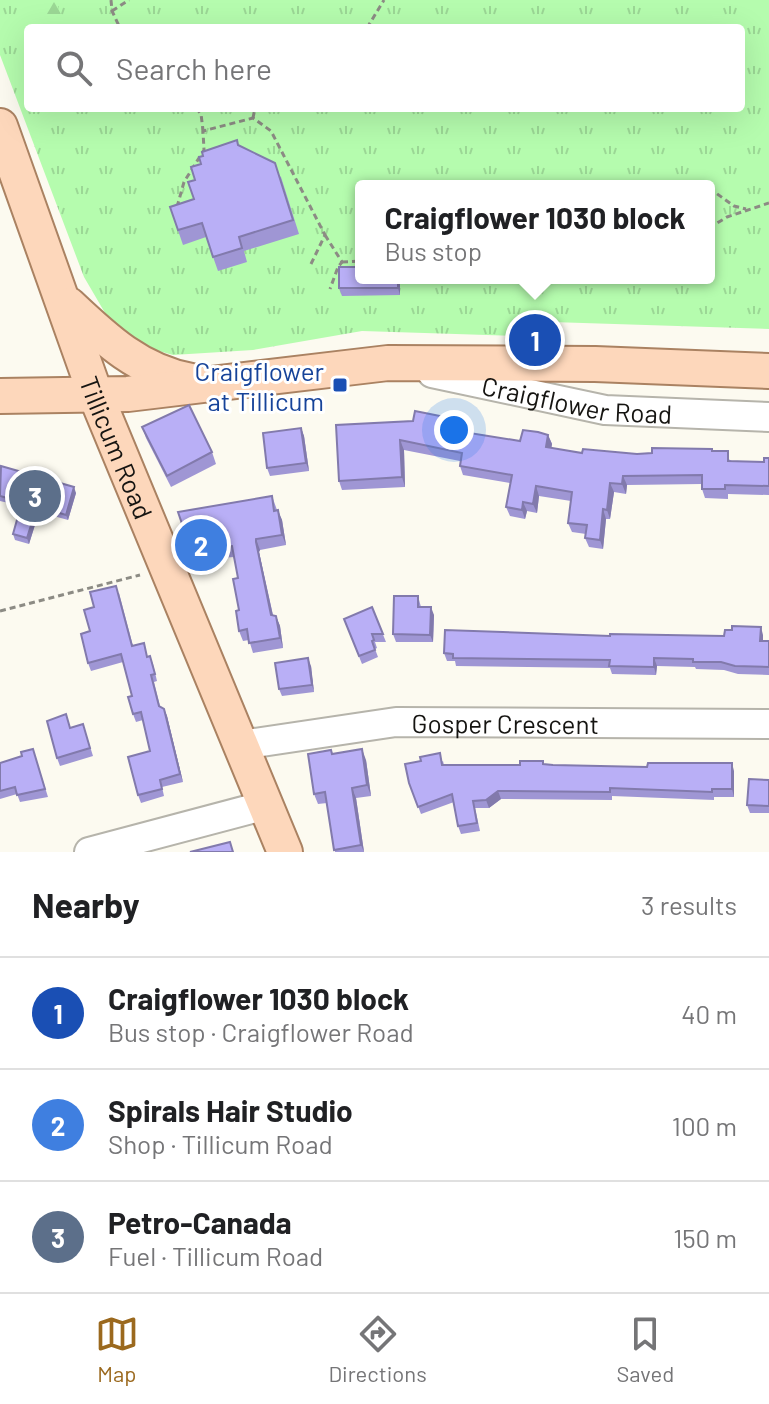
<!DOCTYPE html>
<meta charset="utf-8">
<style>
:root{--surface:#fff;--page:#f2f2f2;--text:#202124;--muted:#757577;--line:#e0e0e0;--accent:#9b691e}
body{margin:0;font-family:Barlow,sans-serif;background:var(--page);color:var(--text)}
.you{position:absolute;left:454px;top:430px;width:28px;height:28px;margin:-20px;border:6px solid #fff;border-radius:50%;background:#1a73e8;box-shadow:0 0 0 12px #1a73e833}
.badge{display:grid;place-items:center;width:52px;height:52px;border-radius:50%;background:var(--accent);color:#fff;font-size:26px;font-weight:700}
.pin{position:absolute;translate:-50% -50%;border:4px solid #fff;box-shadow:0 2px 8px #0006}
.popup{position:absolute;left:355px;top:180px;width:360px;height:104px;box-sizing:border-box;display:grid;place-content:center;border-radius:8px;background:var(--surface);filter:drop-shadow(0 2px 6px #0005);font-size:26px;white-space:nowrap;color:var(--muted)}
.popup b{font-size:30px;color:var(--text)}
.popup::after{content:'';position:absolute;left:50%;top:100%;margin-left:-16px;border:16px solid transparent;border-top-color:var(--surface)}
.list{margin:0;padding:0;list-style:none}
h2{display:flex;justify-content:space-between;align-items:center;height:104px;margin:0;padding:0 32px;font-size:34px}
h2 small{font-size:26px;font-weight:400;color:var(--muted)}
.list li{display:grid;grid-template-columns:52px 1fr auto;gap:24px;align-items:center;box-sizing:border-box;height:112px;padding:0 32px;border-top:2px solid var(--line)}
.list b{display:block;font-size:30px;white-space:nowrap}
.list p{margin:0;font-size:26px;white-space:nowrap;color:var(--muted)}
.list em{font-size:26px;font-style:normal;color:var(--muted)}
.icon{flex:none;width:44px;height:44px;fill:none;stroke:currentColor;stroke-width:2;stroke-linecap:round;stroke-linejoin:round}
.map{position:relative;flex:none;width:769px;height:852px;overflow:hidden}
.search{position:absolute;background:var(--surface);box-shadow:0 8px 32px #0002;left:24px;right:24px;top:24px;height:88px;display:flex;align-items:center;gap:20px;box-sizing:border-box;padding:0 28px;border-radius:8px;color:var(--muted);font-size:30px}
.sheet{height:440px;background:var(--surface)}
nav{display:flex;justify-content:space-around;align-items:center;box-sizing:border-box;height:112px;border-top:2px solid var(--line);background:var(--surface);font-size:22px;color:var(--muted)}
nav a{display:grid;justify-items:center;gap:4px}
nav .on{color:var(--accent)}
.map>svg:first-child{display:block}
.grass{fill:url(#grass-tufts);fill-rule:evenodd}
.forest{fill:url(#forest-firs)}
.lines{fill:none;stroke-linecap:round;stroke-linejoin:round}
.minor-casing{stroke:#b6b4ab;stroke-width:32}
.major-casing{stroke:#aa8262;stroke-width:38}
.path{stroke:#8c8b84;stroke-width:3;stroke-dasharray:6 4;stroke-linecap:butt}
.minor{stroke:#fff;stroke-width:28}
.major{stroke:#fdd7bb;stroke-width:34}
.wall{fill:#9f96d4}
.shaded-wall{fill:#827aac}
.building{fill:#b9aff6;stroke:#827aac;stroke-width:2}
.transit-dot{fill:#1a4fb4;stroke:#fff;stroke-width:3}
.labels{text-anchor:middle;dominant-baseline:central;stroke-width:6;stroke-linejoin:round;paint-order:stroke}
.transit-label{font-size:26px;fill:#164399;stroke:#fff;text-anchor:end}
.street-label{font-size:26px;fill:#151411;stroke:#fff}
</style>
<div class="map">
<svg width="769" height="852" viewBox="0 0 769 852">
<defs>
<pattern id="grass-tufts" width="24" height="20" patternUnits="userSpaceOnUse" patternTransform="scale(2)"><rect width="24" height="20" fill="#b5fcae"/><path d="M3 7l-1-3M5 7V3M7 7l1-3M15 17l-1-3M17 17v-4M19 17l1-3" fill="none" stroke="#9bd795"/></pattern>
<pattern id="forest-firs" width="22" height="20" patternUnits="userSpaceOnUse" patternTransform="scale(2)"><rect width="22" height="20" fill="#b5fcae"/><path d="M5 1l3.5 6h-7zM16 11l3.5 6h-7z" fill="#9bd795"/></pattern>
</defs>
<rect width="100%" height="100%" fill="#fcfaf0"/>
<path class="grass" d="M0,0H769V329L520,321L519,336L362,331L253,350L173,355L145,347L108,318L84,277L0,55ZM28,28H741V108H28ZM361,186H709V278H361Z"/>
<polygon class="forest" points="28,0 57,0 59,10 68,28 40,28 42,18"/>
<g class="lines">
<g class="minor-casing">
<g id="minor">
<path id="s1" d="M432,373L605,410L769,417"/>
<path id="s2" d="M241,745L396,722L769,724"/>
<polyline points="89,852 266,805"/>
</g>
</g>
<g class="major-casing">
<g id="major">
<path id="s3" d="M0,126L96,396L285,852"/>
<path d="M69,305C106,340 139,371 191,381"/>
<polyline points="0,396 128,394 388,363 595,364 769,371"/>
</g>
</g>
<g class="path">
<polyline points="111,0 112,11 120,28"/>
<polyline points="112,11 129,0"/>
<polyline points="367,28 384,0"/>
<polyline points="196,108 201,114 203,130"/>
<polyline points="253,118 255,108"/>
<polyline points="664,186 689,182 705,186"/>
<polyline points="709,188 734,206 746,209"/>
<polyline points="177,207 184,182 204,150 203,131 253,118 271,131 325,235 310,266"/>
<polyline points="709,228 727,217 769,203"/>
<polyline points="325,235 342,262 338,267 330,289"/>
<polyline points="342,262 361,261"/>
<polyline points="0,611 140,575"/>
</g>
<use href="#minor" class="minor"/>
<use href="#major" class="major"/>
</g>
<g class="wall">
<polygon points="238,145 281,177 299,234 244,251 247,262 218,271 206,237 183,245 170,207 194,199 195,180 201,164"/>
<polygon points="400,278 400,295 342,296 339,288"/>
<polygon points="336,425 463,429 463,432 520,441 548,435 552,444 551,448 582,453 637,454 713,451 732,461 764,462 769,458 769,495 728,494 728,499 705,498 702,489 702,484 627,485 626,494 614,492 610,519 606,519 603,549 589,547 585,538 586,534 572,532 568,523 571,501 539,496 537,513 527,511 525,519 510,516 506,507 510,483 463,475 460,466 460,461 404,450 405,487 342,490 339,481"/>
<polygon points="142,427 212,452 216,464 171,487 146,438"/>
<polygon points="301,428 304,436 309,471 270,476 267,468"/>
<polygon points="0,468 76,493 68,520 39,512 29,544 15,540 13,534 21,506 0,501"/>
<polygon points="272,496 277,510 282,520 286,545 260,550 259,552 273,615 276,616 280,626 283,648 253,653 249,640 243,641 239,631 238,578 234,557 195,560 178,512"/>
<polygon points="119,593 133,646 148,657 150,656 153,664 157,681 154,682 160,706 164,709 167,716 183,782 162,787 164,796 141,803 138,795 150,751 143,720 136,722 133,714 132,696 123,662 91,671 88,663 90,631 94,607"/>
<polygon points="418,596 421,607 434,615 433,642 396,642 393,634"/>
<polygon points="372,607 386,642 375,642 377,648 375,649 378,657 362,664 344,619"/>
<polygon points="763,635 763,641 769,641 769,675 738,674 724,670 696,669 695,667 657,666 656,675 612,674 610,668 456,666 455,661 447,661 444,653 610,636"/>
<polygon points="311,666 314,692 282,696 279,689"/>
<polygon points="83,724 93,756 60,766 57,758 70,728"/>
<polygon points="33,749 48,797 20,802 17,794 0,799 0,763 22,756"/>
<polygon points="331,750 332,754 366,760 371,796 356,798 364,852 335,852 327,803 318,804 314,794"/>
<polygon points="443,761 444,765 545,765 734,771 734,797 714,797 714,800 612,796 612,800 501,799 489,808 475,808 480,831 461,834 458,826 454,802 421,814 409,783"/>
<polygon points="769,780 769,813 750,813 747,805"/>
</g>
<g class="shaded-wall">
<polygon points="398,278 400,278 400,295 398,288"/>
<polygon points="460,420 463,429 461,440 457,431"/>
<polygon points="301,428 304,436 309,471 306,463"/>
<polygon points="548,435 552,444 550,456 546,447"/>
<polygon points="400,440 404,450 405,487 402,477"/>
<polygon points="623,476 627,485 626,494 622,484"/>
<polygon points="610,483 614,492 610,519 607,510"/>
<polygon points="536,486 539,496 537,513 533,504"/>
<polygon points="74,487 76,493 68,520 66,515"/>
<polygon points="523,502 527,511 525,519 522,510"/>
<polygon points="37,506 39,512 29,544 27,538"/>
<polygon points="603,509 606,519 603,549 600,540"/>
<polygon points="278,510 282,520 286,545 282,535"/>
<polygon points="256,539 260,550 259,552 275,625 271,615 256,542"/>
<polygon points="431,607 434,615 433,642 430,635"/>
<polygon points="276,616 280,626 283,648 280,638"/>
<polygon points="761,627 763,635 763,649 760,641"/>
<polygon points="308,658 311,666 314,692 312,685"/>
<polygon points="654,658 657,666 656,675 654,667"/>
<polygon points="164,709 167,716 183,782 180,774"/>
<polygon points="362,749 366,760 371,796 367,785"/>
<polygon points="732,763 734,771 734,797 732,789"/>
<polygon points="352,788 356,798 364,852 361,845"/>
<polygon points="498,791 501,799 489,808 486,800"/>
</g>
<g class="building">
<polygon points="237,140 238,145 275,163 293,220 239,237 242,248 213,257 202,223 178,230 170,207 194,199 188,182 195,180 191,167 201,164 199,157 203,156 202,152"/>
<polygon points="339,267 361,267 361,278 398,278 398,288 339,288"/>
<polygon points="189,405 212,452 167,476 142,427"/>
<polygon points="415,411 460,420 457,431 520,441 523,430 538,432 548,435 546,447 582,453 583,449 637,454 652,453 652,448 712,449 712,451 728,451 728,461 764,462 764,458 769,458 769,486 725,485 725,489 702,489 702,475 623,476 622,484 610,483 607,510 603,509 600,540 585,538 587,525 568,523 572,492 536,486 533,504 523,502 522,510 506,507 512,475 460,466 462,453 400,440 402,477 339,481 336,425 413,421"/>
<polygon points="301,428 306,463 267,468 263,433"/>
<polygon points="1,466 74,487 66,515 37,506 27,538 13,534 22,502 0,496"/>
<polygon points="272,496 274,511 278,510 282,535 256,539 256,542 271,615 276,616 280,638 249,643 247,629 239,631 236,611 239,610 233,579 238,578 232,546 191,550 178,512"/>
<polygon points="116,586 132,646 144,643 147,657 150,656 155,674 151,675 159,706 164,709 180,774 160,780 162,789 138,795 128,757 150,751 141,712 133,714 128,697 132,696 121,654 88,663 81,634 90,631 84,610 94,607 90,592"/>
<polygon points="394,596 418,596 418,607 431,607 430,635 393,634"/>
<polygon points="372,607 383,634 372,634 374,640 372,641 375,650 359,656 344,619"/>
<polygon points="732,626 761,627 760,641 769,641 769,667 735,666 721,662 693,662 693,659 654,658 654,667 609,666 610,660 453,658 453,654 444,653 445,630 610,636 610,634 724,636 725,630 732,630"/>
<polygon points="308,658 312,685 279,689 275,663"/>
<polygon points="66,714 70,728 83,724 90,748 57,758 47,721"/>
<polygon points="33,749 45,789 17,795 15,787 0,791 0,763 22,756 21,752"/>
<polygon points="362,749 367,785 352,788 361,845 334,850 325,792 314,794 308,754 331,750 332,754"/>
<polygon points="440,753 442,765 520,765 520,761 543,761 543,764 553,765 647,767 648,763 732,763 732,789 712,789 712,792 610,788 610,792 498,791 486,800 473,801 477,823 458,826 452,794 418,807 409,783 405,764 421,761 420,757"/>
<polygon points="749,779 769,780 769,806 747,805"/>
<polygon points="230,842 233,852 190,852"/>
</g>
<rect class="transit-dot" x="332" y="377" width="16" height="16" rx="4"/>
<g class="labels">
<g class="transit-label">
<text x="324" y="370">Craigflower<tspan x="324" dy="30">at Tillicum</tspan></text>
</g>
<g class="street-label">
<text stroke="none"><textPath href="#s1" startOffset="148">Craigflower Road</textPath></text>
<text stroke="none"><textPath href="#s3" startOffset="342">Tillicum Road</textPath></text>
<text stroke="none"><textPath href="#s2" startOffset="266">Gosper Crescent</textPath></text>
</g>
</g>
</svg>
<div class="you"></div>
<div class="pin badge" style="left:535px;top:340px;background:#1a4fb4">1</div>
<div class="popup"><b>Craigflower 1030 block</b>Bus stop</div>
<div class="pin badge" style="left:201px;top:545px;background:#3f7fe0">2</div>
<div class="pin badge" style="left:35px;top:496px;background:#5c6f8a">3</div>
<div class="search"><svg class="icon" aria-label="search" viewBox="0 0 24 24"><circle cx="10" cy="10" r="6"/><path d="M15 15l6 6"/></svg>Search here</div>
</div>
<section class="sheet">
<h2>Nearby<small>3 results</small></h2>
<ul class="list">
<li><span class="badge" style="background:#1a4fb4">1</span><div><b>Craigflower 1030 block</b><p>Bus stop · Craigflower Road</p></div><em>40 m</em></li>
<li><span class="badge" style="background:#3f7fe0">2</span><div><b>Spirals Hair Studio</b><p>Shop · Tillicum Road</p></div><em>100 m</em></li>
<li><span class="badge" style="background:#5c6f8a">3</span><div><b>Petro-Canada</b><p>Fuel · Tillicum Road</p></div><em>150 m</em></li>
</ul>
</section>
<nav>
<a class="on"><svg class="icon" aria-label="map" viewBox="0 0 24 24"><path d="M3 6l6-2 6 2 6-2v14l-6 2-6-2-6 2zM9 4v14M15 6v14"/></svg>Map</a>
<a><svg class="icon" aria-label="directions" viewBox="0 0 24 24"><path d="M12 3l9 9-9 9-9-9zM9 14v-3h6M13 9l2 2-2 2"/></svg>Directions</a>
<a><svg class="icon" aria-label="saved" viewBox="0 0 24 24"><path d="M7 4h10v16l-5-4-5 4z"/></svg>Saved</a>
</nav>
